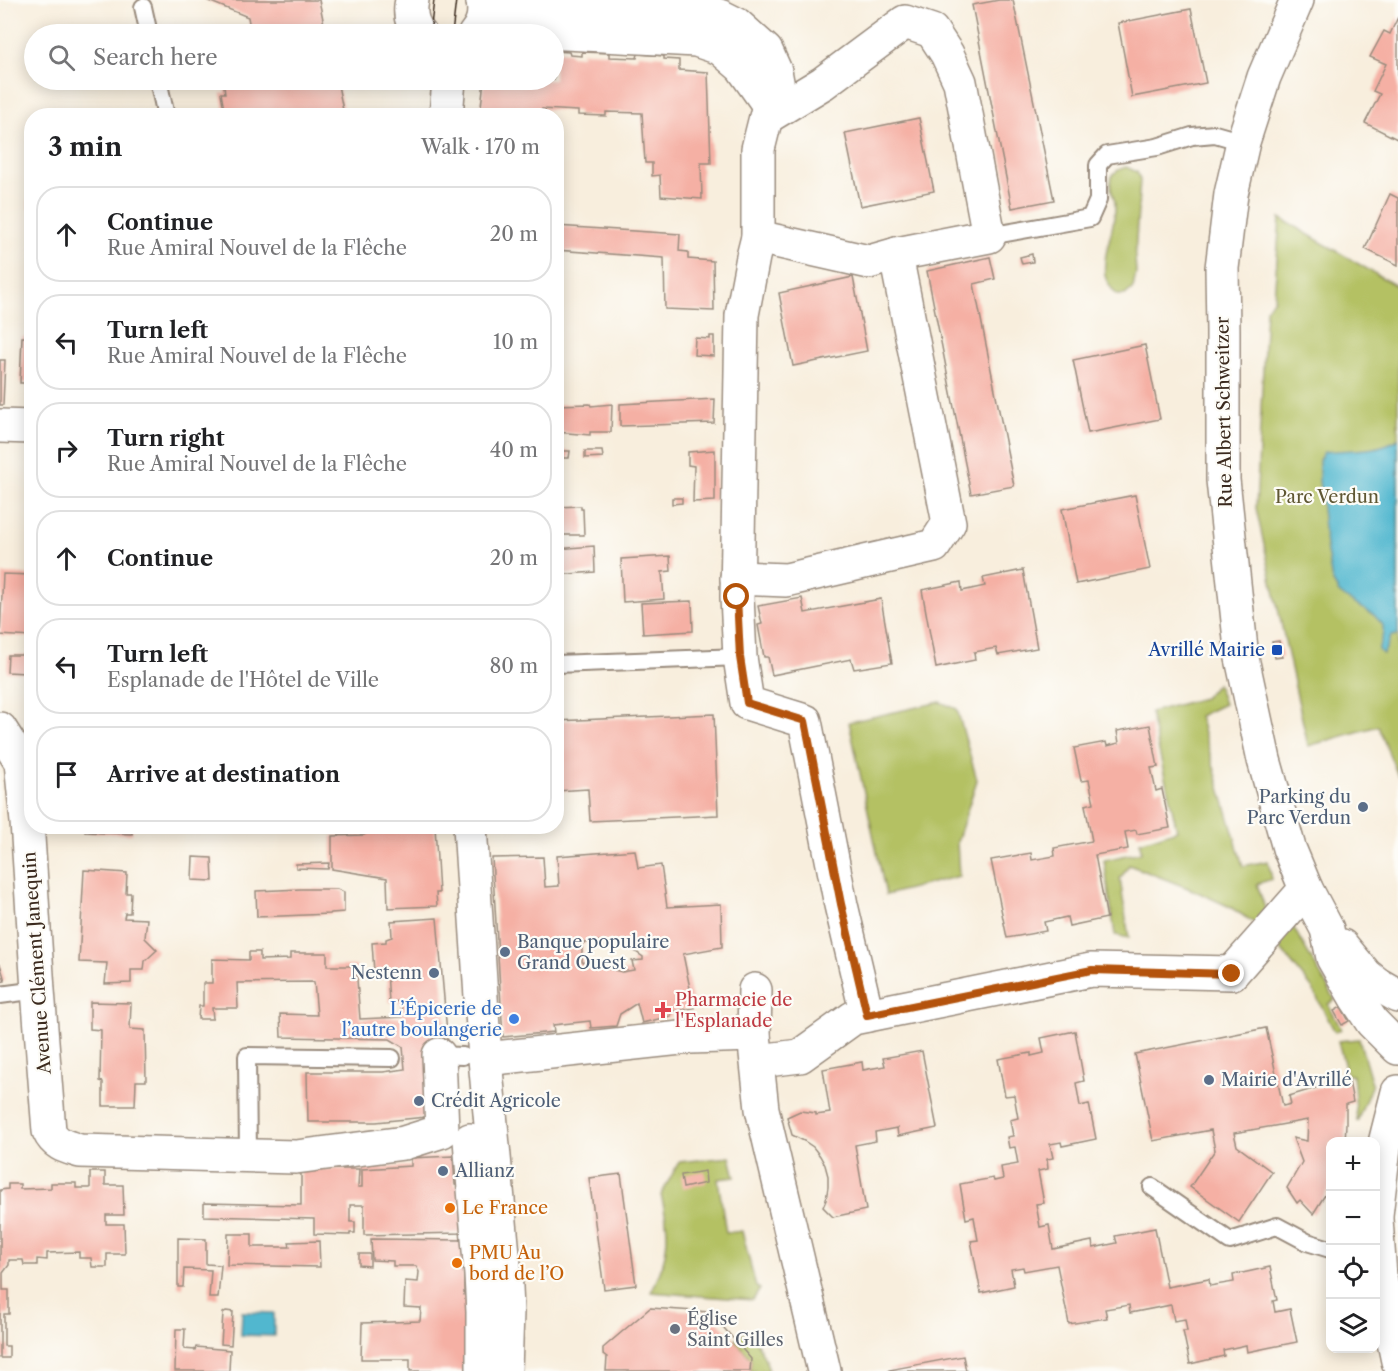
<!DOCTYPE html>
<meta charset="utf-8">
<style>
:root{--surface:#fff;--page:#f2f2f2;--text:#202124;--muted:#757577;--line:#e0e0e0}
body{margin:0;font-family:"Libre Caslon Text",serif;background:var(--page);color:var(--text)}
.controls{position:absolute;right:18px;bottom:18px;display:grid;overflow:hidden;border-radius:12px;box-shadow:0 3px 15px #0003}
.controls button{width:54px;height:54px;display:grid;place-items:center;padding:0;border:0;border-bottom:2px solid var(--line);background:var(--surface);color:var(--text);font:30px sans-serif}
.stop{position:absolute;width:18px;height:18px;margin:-14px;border:4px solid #b45309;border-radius:50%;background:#fff}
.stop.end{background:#b45309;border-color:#fff;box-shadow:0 2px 6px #0008}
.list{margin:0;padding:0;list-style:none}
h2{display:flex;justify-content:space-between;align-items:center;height:78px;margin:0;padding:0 24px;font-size:26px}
h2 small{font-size:20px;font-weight:400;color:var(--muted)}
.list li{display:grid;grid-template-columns:39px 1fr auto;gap:18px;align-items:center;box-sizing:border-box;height:96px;margin:0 12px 12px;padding:0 12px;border:2px solid var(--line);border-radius:24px}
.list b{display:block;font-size:22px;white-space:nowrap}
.list p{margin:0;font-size:20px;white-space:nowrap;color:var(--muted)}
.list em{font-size:20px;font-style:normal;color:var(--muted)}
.icon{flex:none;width:33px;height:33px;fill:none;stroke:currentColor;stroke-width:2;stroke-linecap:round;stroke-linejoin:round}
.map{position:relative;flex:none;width:1398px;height:1371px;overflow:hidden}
.search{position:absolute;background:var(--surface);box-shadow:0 3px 15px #0003;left:24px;top:24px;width:540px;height:66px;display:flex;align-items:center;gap:15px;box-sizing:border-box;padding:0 21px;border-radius:33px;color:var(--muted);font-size:22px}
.panel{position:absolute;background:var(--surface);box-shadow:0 3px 15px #0003;left:24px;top:108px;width:540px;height:726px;border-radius:24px}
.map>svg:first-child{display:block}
.green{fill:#b4c163;stroke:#787640;stroke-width:1.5}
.water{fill:#51b7cf;stroke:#467076;stroke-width:1.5}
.building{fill:#f5b0a4;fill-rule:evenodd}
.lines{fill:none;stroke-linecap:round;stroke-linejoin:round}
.lane-casing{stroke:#9a8c7e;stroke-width:20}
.street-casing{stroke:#9a8c7e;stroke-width:36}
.secondary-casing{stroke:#9a8c7e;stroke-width:36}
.lane{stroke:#fff;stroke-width:16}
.street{stroke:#fff;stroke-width:33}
.secondary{stroke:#fff;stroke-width:33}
.tram{stroke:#3b2a1e;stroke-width:1.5}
.route{stroke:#b45309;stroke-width:8}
.transit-dot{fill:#1a4fb4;stroke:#fdfcf7;stroke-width:2}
.service-dot{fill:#5c6f8a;stroke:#fdfcf7;stroke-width:2}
.health-dot{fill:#e0444e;stroke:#fdfcf7;stroke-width:2}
.shop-dot{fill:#3f7fe0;stroke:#fdfcf7;stroke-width:2}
.food-dot{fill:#e8710a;stroke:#fdfcf7;stroke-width:2}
.worship-dot{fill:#6b7280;stroke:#fdfcf7;stroke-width:2}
.labels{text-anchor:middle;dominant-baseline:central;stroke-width:4.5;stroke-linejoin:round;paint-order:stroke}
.street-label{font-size:18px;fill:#3b2a1e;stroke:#fdfcf7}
.park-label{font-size:18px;fill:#5f5733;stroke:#fdfcf7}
.transit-label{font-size:18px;fill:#164399;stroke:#fdfcf7;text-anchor:end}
.service-label{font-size:18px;fill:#4e5e75;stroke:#fdfcf7;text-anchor:start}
.health-label{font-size:18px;fill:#be3a42;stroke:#fdfcf7;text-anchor:start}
.shop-label{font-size:18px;fill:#366cbe;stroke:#fdfcf7;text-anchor:end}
.food-label{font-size:18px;fill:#c56008;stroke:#fdfcf7;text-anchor:start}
.worship-label{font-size:18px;fill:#5b616d;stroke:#fdfcf7;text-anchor:start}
</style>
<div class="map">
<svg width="1398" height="1371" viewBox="0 0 1398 1371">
<rect width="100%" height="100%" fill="#fdfcf7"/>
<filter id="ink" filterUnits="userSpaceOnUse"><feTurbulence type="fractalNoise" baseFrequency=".0167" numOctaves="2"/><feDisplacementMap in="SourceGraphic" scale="12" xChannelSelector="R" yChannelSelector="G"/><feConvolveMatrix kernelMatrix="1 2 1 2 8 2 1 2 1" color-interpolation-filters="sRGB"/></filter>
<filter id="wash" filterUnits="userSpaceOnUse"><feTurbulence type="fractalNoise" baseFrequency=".008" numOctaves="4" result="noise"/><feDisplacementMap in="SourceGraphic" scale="24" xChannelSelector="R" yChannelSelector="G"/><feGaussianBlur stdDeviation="1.35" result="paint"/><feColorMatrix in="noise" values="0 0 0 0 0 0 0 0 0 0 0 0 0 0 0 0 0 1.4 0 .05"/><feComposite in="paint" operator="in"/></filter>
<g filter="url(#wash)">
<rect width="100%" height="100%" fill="#f8eedd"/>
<g class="green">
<path d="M1126,167L1137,172L1140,179L1135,256L1136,273L1133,288L1125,295H1117C1112,289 1106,283 1105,275C1102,252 1116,228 1115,205C1115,196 1108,187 1111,178C1114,171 1120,169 1126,167Z"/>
<polygon points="1280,218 1398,287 1398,776 1378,726 1308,746 1256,508 1266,309 1274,299"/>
<polygon points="1217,684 1224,704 1199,716 1243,866 1268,861 1272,879 1257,884 1266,911 1256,924 1230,907 1193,890 1129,865 1120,879 1129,938 1115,935 1104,860 1141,852 1140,842 1177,830 1150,712 1204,698"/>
<polygon points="940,702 957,709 977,780 957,842 959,876 886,895 849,722"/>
<polygon points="1292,925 1335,1000 1328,1004 1341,1029 1335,1032 1312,988 1275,942"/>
<polygon points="1359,1039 1372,1084 1357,1122 1353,1075 1347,1075 1338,1041"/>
<path d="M730,1157L735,1177L718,1179L726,1233L742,1231L756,1287L760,1289L753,1300L651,1292C669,1258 671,1232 661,1195L679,1162Z"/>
<path d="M748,1331C758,1344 765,1355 769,1371H750L751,1359L735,1340Z"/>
</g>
<g class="water">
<path d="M1398,439V635L1391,636L1384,653L1383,654L1378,650L1383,634V626L1382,624L1374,615L1348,600L1339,593L1332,581L1326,546L1319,480V460L1324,452C1349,449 1375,453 1398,439Z"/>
<polygon points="242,1312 274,1313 274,1336 241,1335"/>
</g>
<g id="blocks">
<g class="building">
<polygon points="206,0 319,0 326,34 251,34 248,17"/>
<polygon points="999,0 1013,0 1054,200 1012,208 972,5"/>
<polygon points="1191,9 1206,83 1132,97 1118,23"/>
<polygon points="1398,17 1398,137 1397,139 1365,123 1380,94 1373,91 1386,64 1370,57 1384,31 1390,34"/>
<polygon points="554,51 569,52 570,55 582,56 582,52 609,53 609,57 637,58 638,54 664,56 664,59 679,60 679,70 708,72 711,163 701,163 702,199 661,196 660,175 652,176 652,163 645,163 642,113 606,112 606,116 578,115 578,111 542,109 542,116 480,116 484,80 554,80"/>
<polygon points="223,80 337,80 344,115 224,110 221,93 225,93"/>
<polygon points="919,118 934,191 860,206 845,133"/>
<polygon points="29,187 32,187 32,209 28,209"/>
<polygon points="1390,194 1398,198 1398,265 1365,249"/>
<polygon points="556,226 680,234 679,251 688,252 688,259 713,261 714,311 665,309 664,258 556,250"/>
<polygon points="1032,254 1033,262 1022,264 1020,257"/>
<polygon points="990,257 995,279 974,284 1014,486 971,494 927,271"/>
<polygon points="853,277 867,351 793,366 779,293"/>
<polygon points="710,336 714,336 714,356 694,355 695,338 710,339"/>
<polygon points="22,337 32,337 32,383 20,383"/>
<polygon points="1145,345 1160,419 1088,433 1073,360"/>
<polygon points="0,360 5,360 3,405 0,405"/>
<polygon points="715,399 714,423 620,426 620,404"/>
<polygon points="590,404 591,406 612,404 611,432 590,432 590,435 556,432 556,405"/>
<polygon points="715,450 715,501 693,502 694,466 688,465 688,452"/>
<polygon points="562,451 570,451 569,458 563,458"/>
<polygon points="585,451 602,451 603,457 585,458"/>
<polygon points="1135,495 1150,569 1076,584 1062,509"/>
<polygon points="672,498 682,498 682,503 672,504"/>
<polygon points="581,506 581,509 583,509 584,535 556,535 556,507"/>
<polygon points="594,546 595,572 556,575 556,549"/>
<polygon points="670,556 671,571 662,572 664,599 623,602 621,559"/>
<polygon points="1023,570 1037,648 998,655 996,648 974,652 975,660 936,668 922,590 961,582 962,591 985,586 983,578"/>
<polygon points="3,574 32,575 32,637 0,635"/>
<polygon points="802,598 805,613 881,599 892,663 854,669 851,659 772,675 768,657 764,657 758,625 762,624 758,606"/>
<polygon points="692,601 693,631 643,634 641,603"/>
<polygon points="1279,641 1282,657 1275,658 1272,642"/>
<polygon points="8,655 27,655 26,673 7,672"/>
<polygon points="714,714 718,815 590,821 588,789 556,791 556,721"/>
<polygon points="1150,725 1158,767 1151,768 1156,791 1162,789 1170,828 1137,834 1136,830 1125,832 1128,849 1095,855 1107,918 1069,926 1067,917 1044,922 1046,931 1007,938 991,860 1031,853 1032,860 1055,856 1054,848 1092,841 1085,805 1094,803 1089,780 1081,781 1074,748 1106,742 1107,746 1119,743 1117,731"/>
<polygon points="85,826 132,826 132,834 85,832"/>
<polygon points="367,826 435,826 439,893 436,893 437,906 388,908 387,878 332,869 332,836 364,835 367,833"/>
<path d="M635,850L638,868L661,865L667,907L721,904L722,947L683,954L694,1008L671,1012V1016L642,1023L637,1003L620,1014L616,1026L591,1028L590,1021L553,1025L554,1032L503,1037L492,858L543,857L545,887L559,886L557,856ZM603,941L623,943L643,957V960L632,961L634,970L622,972L582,962V943Z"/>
<polygon points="193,857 212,858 213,881 192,880"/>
<polygon points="329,863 328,869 296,868 296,864"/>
<polygon points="84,870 127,873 126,893 131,893 130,913 125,913 124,918 147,919 145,938 157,950 145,961 144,970 131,970 131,983 105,984 107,963 79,962"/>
<polygon points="301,889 337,889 344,892 344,912 331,913 330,914 257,917 256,891"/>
<polygon points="437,918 448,1044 436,1116 376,1122 308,1122 307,1072 383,1072 405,1069 403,1047 390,1039 281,1037 280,1014 317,1015 314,982 237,983 238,1008 212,1008 213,1019 198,1019 199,1006 203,1006 203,983 212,983 212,959 249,960 249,952 260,952 260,960 290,959 290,953 327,953 327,966 356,966 360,1019 402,1017 401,1001 389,1002 387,972 374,972 372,943 386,942 386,939 392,937 391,921"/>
<polygon points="0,964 5,981 0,982"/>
<polygon points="90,1002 131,1003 130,1029 145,1030 146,1081 136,1081 135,1106 103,1106 103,1082 100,1081 101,1030 90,1029"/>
<polygon points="1341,1007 1349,1021 1342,1025 1334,1011"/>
<polygon points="1266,1028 1283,1106 1291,1104 1289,1096 1329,1084 1331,1088 1349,1081 1353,1102 1346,1104 1346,1124 1345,1142 1330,1142 1330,1187 1313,1214 1300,1200 1297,1203 1287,1188 1302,1162 1293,1138 1307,1141 1308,1120 1234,1133 1237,1146 1272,1172 1239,1222 1190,1187 1215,1150 1211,1130 1153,1141 1135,1054"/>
<polygon points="1075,1031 1084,1081 1076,1083 1080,1106 1089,1104 1096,1139 1062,1146 1061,1142 1050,1144 1053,1158 1047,1159 1048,1169 1038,1171 1044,1203 1036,1204 1040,1227 1049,1225 1053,1249 1092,1241 1093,1248 1117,1243 1115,1236 1155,1228 1167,1287 1209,1279 1210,1286 1234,1282 1233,1275 1270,1267 1277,1300 1273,1301 1275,1312 1290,1309 1297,1342 1247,1352 1246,1345 1223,1350 1224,1356 1190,1364 1183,1331 1187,1331 1185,1319 1174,1321 1171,1305 1130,1313 1129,1305 1105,1309 1107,1318 1069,1324 1057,1265 1024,1271 1023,1267 1011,1269 1014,1286 981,1293 971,1241 978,1240 974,1217 966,1219 960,1184 993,1178 994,1181 1003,1179 1001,1167 1018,1164 1015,1147 1009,1148 1007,1137 1013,1136 1010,1120 1018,1118 1014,1095 1005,1096 998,1059 1031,1053 1031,1056 1044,1053 1041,1038"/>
<polygon points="922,1051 937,1128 898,1136 897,1128 875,1132 876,1141 855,1145 866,1210 833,1217 823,1207 826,1200 828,1187 828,1176 825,1165 820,1156 813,1147 804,1141 792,1135 787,1117 800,1111 816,1113 816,1115 830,1113 823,1069 862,1062 863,1070 885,1066 883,1058"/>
<polygon points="453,1156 455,1185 459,1186 463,1233 364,1235 364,1205 350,1205 350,1222 355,1222 355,1233 350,1233 350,1235 314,1234 314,1219 204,1216 204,1203 301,1205 301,1169 359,1169 358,1187 362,1187 362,1169 411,1166 411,1158"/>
<polygon points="705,1171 706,1183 683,1188 681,1175"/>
<polygon points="90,1172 105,1172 105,1185 123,1185 124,1215 106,1215 106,1224 124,1224 125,1254 107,1254 107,1267 92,1267 91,1258 79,1258 79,1252 47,1253 47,1260 37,1259 37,1265 24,1265 23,1260 9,1260 9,1265 3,1273 3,1290 9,1290 9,1314 4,1314 4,1346 9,1346 9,1358 0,1358 0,1190 8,1189 8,1184 20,1184 20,1189 51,1188 51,1183 76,1183 76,1188 90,1188"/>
<polygon points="621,1174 636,1285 604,1289 589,1178"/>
<polygon points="228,1234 252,1234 252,1247 290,1247 289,1242 319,1241 320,1267 227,1265"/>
<polygon points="178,1238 206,1239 206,1264 221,1265 218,1298 209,1298 211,1270 184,1269 183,1287 178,1287"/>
<polygon points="371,1239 464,1240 464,1295 469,1296 470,1371 410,1371 410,1359 361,1359 362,1323 420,1321 421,1308 404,1307 405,1281 418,1282 419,1272 416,1266 393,1266 393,1261 372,1260"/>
<polygon points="359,1254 370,1254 370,1266 359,1265"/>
<polygon points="650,1308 710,1312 751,1359 750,1371 606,1371 607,1357 603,1354 603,1348"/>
<polygon points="226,1311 233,1312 231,1345 221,1344 223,1313"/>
<polygon points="176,1329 185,1329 184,1349 195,1350 196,1347 230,1350 229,1371 175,1371"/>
<polygon points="963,1356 966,1371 889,1371 889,1370"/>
</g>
</g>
</g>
<g filter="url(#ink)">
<use href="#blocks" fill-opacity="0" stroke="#9a8c7e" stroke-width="1.5"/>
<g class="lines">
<g class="lane-casing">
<g id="lane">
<polyline points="143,7 149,34"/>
<polyline points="158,80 166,116"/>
<polyline points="989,236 1090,218 1098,200 1098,165 1107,155 1157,147 1192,136 1215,134 1243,142"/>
<polyline points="556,664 740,657"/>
<polyline points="0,995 38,990"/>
<polyline points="436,1055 463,1056"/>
<polyline points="248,1156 247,1056 392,1058"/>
<polyline points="1152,1187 1230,1241 1277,1226 1307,1242 1330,1249"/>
</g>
</g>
<g class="street-casing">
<g id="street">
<polyline points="1297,0 1264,77 1243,142 1231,194 1222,268 1223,331 1223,480 1242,658 1264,760 1289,848 1306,889 1327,929 1333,958 1356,998 1372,1022 1398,1048"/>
<polyline points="483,2 512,1 708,12 722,17 736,24 766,51 775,71 778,87 769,105 758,149 758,237 753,257 742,315 737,597 740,657 747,703 805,721 841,905 867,1015"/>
<polyline points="478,31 509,30 696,40 720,48 742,67 769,105"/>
<polyline points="758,237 869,262 897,254 989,236 960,82 947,54 932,31 905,22 823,83 767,117"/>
<polyline points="737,578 786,580 934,546 949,523 899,271 897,254"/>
<path d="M0,729L21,762L27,822L38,990L49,1131C55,1145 67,1147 80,1151L296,1157L404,1143L442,1131L439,1055"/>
<polyline points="1342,946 1366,975 1377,984 1398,996"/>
<polyline points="755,990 754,1035 762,1109 824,1371"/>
<polyline points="485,1059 690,1037 754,1035"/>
<polyline points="758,1061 800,1056 853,1018 1091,970 1232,973 1306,889"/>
</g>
</g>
<g class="secondary-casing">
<g id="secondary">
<path d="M412,0C409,13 411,24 420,34"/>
<path d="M475,34C484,24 485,13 483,0"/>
<polyline points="446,116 449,80"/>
<polyline points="0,426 32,427"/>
<polyline points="470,826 485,1059 506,1287 507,1312 505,1371"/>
<polyline points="470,1140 481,1275 483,1312 483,1371"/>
<polyline points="1376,1215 1384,1147 1398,1092"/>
<polyline points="1376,1219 1380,1277 1398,1361"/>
</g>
</g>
<use href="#lane" class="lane"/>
<use href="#street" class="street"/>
<use href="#secondary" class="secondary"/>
<g class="tram">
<polyline points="430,34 434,0"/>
<polyline points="452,34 456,0"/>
</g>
</g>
</g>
<g class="lines" filter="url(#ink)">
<polyline class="route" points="737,597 740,657 747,703 805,721 841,904 867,1015 1092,970 1232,974"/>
</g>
<rect class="transit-dot" x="1271" y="644" width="12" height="12" rx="3"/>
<g class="service-dot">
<circle cx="1363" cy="807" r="6"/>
<circle cx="505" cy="952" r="6"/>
<circle cx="434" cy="973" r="6"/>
<circle cx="1209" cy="1080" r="6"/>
<circle cx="419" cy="1101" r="6"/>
<circle cx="443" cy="1171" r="6"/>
</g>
<path class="health-dot" d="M660 1001h6v6h6v6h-6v6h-6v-6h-6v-6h6z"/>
<circle class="shop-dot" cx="514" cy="1019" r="6"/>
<g class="food-dot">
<circle cx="450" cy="1208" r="6"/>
<circle cx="457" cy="1263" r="6"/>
</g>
<circle class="worship-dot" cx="675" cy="1329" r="6"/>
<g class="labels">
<g class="street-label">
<text transform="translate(1224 412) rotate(-91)">Rue Albert Schweitzer</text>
<text transform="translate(37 963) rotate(-94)">Avenue Clément Janequin</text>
</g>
<g class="park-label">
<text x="1327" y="497">Parc Verdun</text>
</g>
<g class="transit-label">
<text x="1265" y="650">Avrillé Mairie</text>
</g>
<g class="service-label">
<text x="1351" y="797" text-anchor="end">Parking du<tspan x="1351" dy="21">Parc Verdun</tspan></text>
<text x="517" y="942">Banque populaire<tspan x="517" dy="21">Grand Ouest</tspan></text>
<text x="422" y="973" text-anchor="end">Nestenn</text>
<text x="1221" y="1080">Mairie d'Avrillé</text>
<text x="431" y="1101">Crédit Agricole</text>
<text x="455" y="1171">Allianz</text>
</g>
<g class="health-label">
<text x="675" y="1000">Pharmacie de<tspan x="675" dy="21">l'Esplanade</tspan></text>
</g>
<g class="shop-label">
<text x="502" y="1009">L’Épicerie de<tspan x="502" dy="21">l’autre boulangerie</tspan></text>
</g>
<g class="food-label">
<text x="462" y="1208">Le France</text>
<text x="469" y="1253">PMU Au<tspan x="469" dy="21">bord de l’O</tspan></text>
</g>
<g class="worship-label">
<text x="687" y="1319">Église<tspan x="687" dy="21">Saint Gilles</tspan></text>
</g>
</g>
</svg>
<div class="controls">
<button>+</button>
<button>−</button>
<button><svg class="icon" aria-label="locate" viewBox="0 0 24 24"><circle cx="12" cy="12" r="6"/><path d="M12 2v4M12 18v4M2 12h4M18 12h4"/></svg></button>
<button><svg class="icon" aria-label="layers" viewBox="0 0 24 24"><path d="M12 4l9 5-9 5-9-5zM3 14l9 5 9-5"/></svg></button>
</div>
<div class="stop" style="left:737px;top:597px"></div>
<div class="stop end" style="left:1232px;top:974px"></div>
<div class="search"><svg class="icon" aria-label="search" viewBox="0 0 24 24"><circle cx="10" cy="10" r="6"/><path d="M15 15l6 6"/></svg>Search here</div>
<section class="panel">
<h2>3 min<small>Walk · 170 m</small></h2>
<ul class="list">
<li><svg class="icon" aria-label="ahead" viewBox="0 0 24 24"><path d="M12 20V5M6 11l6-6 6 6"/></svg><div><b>Continue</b><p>Rue Amiral Nouvel de la Flêche</p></div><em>20 m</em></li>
<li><svg class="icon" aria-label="left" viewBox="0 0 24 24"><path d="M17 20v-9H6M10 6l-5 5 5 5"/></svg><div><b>Turn left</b><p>Rue Amiral Nouvel de la Flêche</p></div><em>10 m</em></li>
<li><svg class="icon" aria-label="right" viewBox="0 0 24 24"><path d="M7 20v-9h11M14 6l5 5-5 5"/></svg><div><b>Turn right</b><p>Rue Amiral Nouvel de la Flêche</p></div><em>40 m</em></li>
<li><svg class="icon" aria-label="ahead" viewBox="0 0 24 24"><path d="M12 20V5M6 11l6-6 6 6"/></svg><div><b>Continue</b></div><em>20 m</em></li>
<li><svg class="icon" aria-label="left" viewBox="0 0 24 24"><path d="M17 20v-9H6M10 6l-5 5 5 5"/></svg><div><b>Turn left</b><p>Esplanade de l'Hôtel de Ville</p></div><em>80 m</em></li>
<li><svg class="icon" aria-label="arrive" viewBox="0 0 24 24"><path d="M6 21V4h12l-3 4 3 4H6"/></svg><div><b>Arrive at destination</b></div></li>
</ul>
</section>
</div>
